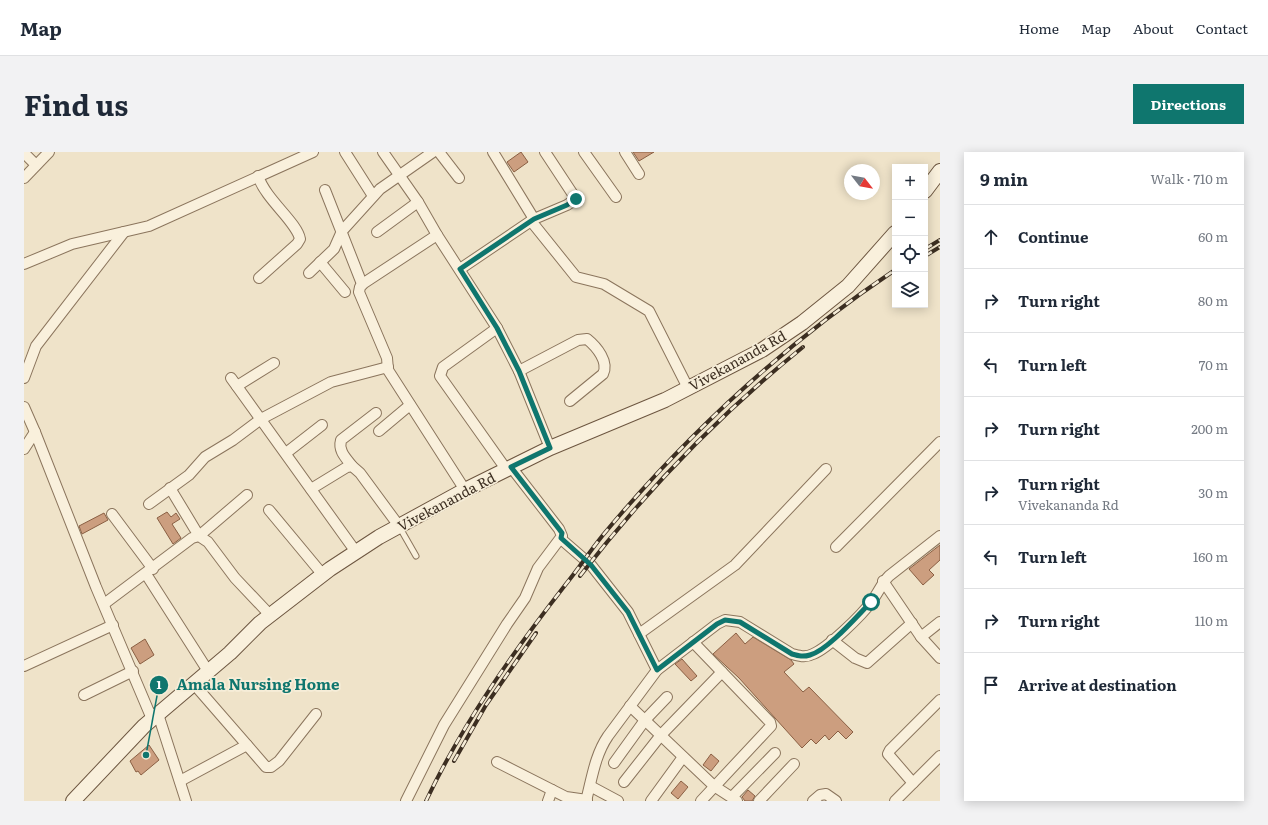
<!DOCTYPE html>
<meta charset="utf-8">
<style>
:root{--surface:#fff;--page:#f2f2f3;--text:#1f2937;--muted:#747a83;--line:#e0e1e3;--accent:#0f766e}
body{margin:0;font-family:Literata,serif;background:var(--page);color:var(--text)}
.controls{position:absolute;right:12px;top:12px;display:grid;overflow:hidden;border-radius:0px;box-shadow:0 2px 10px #0003}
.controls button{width:36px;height:36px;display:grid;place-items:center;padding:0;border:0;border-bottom:1px solid var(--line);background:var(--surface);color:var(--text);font:20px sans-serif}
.compass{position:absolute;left:820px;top:12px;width:36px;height:36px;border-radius:50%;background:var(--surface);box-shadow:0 2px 10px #0003;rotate:121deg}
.stop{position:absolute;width:12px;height:12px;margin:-9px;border:3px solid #0f766e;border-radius:50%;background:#fff}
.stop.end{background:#0f766e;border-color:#fff;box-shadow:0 1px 4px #0008}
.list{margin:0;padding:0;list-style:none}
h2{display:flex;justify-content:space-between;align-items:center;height:52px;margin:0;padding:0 16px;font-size:17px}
h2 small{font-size:13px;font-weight:400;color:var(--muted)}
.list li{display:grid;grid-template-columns:26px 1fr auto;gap:12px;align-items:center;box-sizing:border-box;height:64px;padding:0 16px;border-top:1px solid var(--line)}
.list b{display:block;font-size:15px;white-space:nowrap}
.list p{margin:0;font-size:13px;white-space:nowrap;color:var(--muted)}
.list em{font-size:13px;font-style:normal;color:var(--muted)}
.icon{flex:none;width:22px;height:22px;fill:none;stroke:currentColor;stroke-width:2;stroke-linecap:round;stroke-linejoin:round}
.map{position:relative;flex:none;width:916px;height:649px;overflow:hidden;border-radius:0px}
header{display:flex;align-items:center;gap:24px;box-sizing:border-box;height:56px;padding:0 20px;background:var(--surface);border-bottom:1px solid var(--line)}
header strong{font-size:19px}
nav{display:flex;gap:22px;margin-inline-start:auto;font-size:14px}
.intro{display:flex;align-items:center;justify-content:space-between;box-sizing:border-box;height:96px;padding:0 24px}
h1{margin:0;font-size:28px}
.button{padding:10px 18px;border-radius:0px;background:var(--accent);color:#fff;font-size:14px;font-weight:700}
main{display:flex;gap:24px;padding:0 24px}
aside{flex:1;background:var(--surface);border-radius:0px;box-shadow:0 2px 10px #0003}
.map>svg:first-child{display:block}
.building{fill:#cc9e7f;stroke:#8a5f43}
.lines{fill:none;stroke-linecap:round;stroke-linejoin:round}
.lane-casing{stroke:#8b755d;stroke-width:7}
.street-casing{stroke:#8b755d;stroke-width:12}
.secondary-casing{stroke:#6d5640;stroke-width:16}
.lane{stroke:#f9f0dc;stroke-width:5}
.street{stroke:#f9f0dc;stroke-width:10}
.secondary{stroke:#f9f0dc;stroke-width:14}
.rail-casing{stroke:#3c2e21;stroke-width:4}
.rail{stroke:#f6edd8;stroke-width:2.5;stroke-dasharray:8;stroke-linecap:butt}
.route{stroke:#0f766e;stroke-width:5}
.labels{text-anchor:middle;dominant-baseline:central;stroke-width:3.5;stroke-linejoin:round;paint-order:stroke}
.street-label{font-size:14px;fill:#3c2e21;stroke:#f6edd8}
.leader{fill:none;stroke:#0f766e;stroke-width:1.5}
.callout-dot{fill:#0f766e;stroke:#f6edd8;stroke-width:1.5}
.mark-label{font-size:12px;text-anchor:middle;font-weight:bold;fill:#fff}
.callout-label{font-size:15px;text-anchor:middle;font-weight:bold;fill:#0f766e;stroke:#f6edd8;stroke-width:3.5;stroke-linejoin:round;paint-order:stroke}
</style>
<header>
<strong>Map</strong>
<nav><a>Home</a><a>Map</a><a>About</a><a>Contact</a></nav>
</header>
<div class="intro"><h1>Find us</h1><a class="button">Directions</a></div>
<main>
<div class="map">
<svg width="916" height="649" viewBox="0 0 916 649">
<rect width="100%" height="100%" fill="#efe3c9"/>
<g class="building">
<polygon points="497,0 504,10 490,20 483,10"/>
<polygon points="609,0 630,0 615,9"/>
<polygon points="143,360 147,365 152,361 156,367 148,372 157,386 149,392 133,366"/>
<polygon points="80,361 84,368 58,382 55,374"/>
<polygon points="916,393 916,408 905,418 910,423 899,433 885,417"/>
<polygon points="712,481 721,492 729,485 767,508 770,512 760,520 779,540 785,535 829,580 822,587 814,579 805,588 801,583 792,592 787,587 778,596 715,526 689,502"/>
<polygon points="121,487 130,503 116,512 107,496"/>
<polygon points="658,507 673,524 667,529 651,512"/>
<polygon points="125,593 135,608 117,623 114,619 112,620 106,609"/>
<polygon points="687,602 695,609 687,619 679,613"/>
<polygon points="657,629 664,635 654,647 647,641"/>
<polygon points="724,638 731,644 728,649 721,649 718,645"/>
</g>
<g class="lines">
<g class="lane-casing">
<polyline id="lane" points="376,376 392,404"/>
</g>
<g class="street-casing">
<g id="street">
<polyline points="321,0 349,44"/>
<polyline points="359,0 394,50 413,83 473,176 495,219 526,296"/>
<polyline points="415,0 435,26"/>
<polyline points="469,0 510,67"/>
<polyline points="560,0 592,45"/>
<polyline points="601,0 615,22"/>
<polyline points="0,1 12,13"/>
<path d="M234,24C242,48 273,70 276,87L273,92L235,126"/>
<polyline points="0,26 25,0"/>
<polyline points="301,38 338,132"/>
<polyline points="507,69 552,125 580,132 625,159 664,236"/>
<polyline points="353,80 394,50"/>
<polyline points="413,83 340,131 336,135 335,140 363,206 364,218 441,338"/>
<polyline points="296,110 321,140"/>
<polyline points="0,112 48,92 125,74 289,0"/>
<polyline points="436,117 510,67 543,53 552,47 521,0"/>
<polyline points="285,121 310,97 318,79 356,37 409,0"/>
<polyline points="473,176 419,215 416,224 482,317"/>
<path d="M495,219L554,188L563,187C573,195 585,210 579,222L546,249"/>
<polyline points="0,226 12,194 100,80"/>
<polyline points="207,226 332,400"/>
<polyline points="213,234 250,211"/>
<polyline points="0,255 11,280 72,435 128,567"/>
<polyline points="355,279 386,253"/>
<polyline points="0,297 11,280"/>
<polyline points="262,301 298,273"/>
<path d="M328,314C322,306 314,299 317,288L352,261"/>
<polyline points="146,336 175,384 223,343"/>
<polyline points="287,337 323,315 328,314 336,321 375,374"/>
<polyline points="125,352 165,323 181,305 209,288 237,267 307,230 364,215"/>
<polyline points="245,358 299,423"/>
<polyline points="88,362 129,417"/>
<polyline points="537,387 567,413 604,460 633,518"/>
<polyline points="812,395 916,290"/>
<polyline points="122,422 184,519"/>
<polyline points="859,429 897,485 916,506"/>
<polyline points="80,452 168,386 175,384 184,390 211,426 246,463"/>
<polyline points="615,482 711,413 802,317"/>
<polyline points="897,485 916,470"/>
<polyline points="808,488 831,506 843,511 888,471"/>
<polyline points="669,490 746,570 747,574 677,649"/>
<polyline points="0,514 89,473"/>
<polyline points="169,531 242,615 247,615 255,609 292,562"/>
<polyline points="60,543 109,519"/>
<polyline points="606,554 690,634 713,649"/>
<polyline points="134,562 162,649"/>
<polyline points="473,610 542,645 563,648"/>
<polyline points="590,611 621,568 643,545"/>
<polyline points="156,629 223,593"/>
<polyline points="600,630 637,583 698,520"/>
<polyline points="889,631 864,602 866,598 916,548"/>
<polyline points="566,634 594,649"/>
<polyline points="708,645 751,601"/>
<polyline points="382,649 420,573 483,472 501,446 514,416 538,384 535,377 487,315"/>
<polyline points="524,649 528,638"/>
<path d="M562,649C568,626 571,603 584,584L633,518L693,472L701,468L716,470L768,502C776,504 781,506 789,502C804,496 838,463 848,449C854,441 858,431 865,424L916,384"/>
<polyline points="627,649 659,605"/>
<polyline points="735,649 770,612"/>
<polyline points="789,649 796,643 802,642 812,649"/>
<polyline points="871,649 916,604"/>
</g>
</g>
<g class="secondary-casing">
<g id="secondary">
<polyline points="901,39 916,19"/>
<polyline points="49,649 120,574 206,501 236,471 306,417 355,385 441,338 526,296 641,248 738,198 778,171 824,134 871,81"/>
</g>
</g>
<use href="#lane" class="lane"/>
<use href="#street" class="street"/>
<use href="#secondary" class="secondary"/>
<g class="rail-casing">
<g id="rail">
<polyline points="901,97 916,88"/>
<polyline points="901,104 916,95"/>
<path d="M556,424C621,340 696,262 779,195"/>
<polyline points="430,609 462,553 512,481"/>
<path d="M402,649C439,571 489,500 542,432C555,416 566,399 579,383C663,282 762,191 871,118"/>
</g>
</g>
<use href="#rail" class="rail"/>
</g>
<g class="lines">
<path class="route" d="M552,47L543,53L510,67L436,117L473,176L495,219L526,296L487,315L535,377L538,381L537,386L567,413L604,460L633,518L693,472L701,468L716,470L768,502C775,504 779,505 786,503C804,498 833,464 847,450"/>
</g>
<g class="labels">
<g class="street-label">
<text transform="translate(713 208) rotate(-29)">Vivekananda Rd</text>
<text transform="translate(422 349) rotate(-28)">Vivekananda Rd</text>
</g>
</g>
<path class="leader" d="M122 603L135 533"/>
<g class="callout-dot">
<circle cx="122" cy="603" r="4"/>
<circle cx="135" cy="533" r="10"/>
</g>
<g class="mark-label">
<text x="135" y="537">1</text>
</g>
<g class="callout-label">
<text x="234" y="538">Amala Nursing Home</text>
</g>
</svg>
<div class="controls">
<button>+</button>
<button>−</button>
<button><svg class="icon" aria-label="locate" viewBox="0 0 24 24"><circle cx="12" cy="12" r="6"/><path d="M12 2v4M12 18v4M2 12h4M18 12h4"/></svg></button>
<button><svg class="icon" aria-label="layers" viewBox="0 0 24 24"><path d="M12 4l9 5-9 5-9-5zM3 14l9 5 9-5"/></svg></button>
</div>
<svg class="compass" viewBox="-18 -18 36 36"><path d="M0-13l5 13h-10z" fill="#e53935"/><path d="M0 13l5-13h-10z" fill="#747a83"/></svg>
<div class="stop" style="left:847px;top:450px"></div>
<div class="stop end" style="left:552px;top:47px"></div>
</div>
<aside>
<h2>9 min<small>Walk · 710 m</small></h2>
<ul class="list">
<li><svg class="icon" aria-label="ahead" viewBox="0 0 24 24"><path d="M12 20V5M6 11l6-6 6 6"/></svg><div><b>Continue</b></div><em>60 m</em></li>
<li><svg class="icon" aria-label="right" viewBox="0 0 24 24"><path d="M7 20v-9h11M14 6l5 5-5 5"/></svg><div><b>Turn right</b></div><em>80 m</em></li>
<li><svg class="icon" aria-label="left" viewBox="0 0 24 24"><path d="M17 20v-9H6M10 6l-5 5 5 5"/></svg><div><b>Turn left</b></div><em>70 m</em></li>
<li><svg class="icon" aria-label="right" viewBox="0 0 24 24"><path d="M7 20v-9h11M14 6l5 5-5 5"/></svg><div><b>Turn right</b></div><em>200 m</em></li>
<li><svg class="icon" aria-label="right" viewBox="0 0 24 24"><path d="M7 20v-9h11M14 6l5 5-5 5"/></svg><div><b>Turn right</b><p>Vivekananda Rd</p></div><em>30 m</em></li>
<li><svg class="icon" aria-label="left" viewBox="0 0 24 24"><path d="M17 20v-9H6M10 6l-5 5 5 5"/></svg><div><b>Turn left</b></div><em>160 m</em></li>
<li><svg class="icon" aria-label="right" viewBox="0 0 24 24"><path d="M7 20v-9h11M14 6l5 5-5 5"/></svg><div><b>Turn right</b></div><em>110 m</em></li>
<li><svg class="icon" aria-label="arrive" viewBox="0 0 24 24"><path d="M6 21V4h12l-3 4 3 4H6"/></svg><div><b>Arrive at destination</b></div></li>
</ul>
</aside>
</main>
